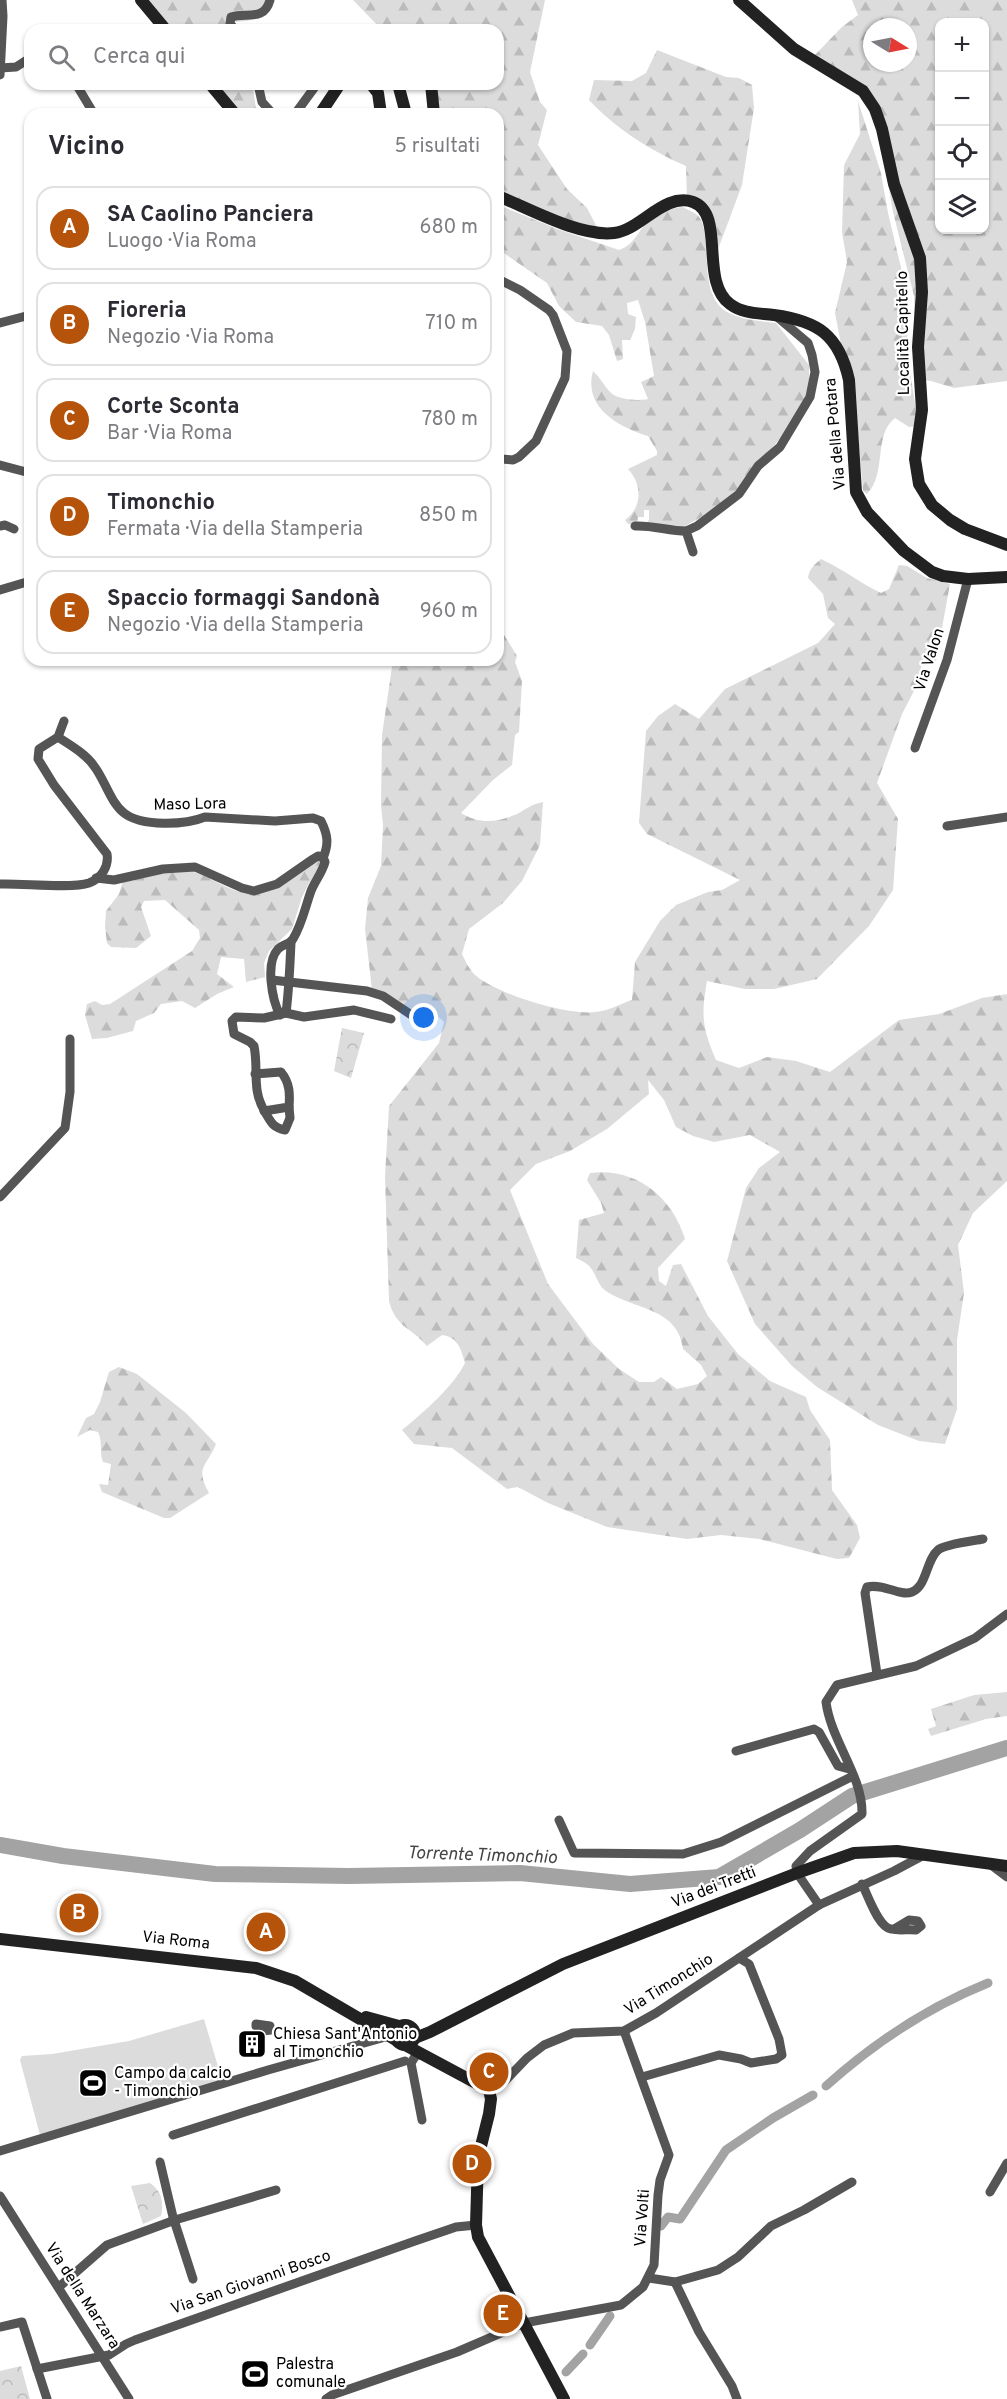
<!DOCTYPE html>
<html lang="it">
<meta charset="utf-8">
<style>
:root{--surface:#fff;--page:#f7f7f7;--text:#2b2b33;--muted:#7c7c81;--line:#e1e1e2;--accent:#b45309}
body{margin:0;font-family:Overpass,sans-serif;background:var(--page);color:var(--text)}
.controls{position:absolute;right:18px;top:18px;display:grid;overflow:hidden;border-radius:12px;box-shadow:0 2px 4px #0004}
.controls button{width:54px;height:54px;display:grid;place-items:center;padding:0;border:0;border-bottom:2px solid var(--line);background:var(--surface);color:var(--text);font:30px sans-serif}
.compass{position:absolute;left:863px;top:18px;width:54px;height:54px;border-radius:50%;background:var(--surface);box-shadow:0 2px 4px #0004;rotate:100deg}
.you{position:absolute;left:424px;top:1018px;width:21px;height:21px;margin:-15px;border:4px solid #fff;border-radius:50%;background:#1a73e8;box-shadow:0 0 0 9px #1a73e833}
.badge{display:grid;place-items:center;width:39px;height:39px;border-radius:50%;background:var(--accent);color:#fff;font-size:20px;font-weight:700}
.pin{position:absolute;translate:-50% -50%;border:3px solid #fff;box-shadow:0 2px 6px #0006}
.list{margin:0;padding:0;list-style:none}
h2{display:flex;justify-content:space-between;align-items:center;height:78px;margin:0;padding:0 24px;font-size:26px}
h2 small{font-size:20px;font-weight:400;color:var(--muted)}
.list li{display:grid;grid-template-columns:39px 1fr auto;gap:18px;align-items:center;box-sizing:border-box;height:84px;margin:0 12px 12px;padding:0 12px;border:2px solid var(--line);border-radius:18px}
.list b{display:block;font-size:22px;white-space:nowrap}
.list p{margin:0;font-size:20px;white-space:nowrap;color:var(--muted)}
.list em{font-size:20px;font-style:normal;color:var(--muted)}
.icon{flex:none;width:33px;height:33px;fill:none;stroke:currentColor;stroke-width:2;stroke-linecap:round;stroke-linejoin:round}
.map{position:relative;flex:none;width:1007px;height:2399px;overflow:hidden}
.search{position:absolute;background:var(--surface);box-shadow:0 2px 4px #0004;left:24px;top:24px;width:480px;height:66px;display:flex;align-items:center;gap:15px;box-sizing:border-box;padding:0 21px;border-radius:18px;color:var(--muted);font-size:22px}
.panel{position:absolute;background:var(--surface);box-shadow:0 2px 4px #0004;left:24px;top:108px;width:480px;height:558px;border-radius:18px}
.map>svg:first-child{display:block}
.forest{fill:url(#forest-firs);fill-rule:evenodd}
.park{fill:url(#park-crowns)}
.pitch{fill:#dcdcdc}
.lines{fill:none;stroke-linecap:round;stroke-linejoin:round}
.canal{stroke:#a3a3a3;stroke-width:9}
.river{stroke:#a3a3a3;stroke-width:16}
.street{stroke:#555;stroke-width:9}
.secondary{stroke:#222;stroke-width:12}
.labels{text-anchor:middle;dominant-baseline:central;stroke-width:4.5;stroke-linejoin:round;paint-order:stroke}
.street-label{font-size:16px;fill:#000;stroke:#fff}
.poi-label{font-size:16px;fill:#000;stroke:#fff;text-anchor:start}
.water-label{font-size:18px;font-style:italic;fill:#444;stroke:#fff}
</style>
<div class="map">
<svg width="1007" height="2399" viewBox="0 0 1007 2399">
<defs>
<pattern id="forest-firs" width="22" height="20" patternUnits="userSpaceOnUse" patternTransform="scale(1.5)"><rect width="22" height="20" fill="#dcdcdc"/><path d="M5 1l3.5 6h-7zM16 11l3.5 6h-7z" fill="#bbb"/></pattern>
<pattern id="park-crowns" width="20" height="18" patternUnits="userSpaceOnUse" patternTransform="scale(1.5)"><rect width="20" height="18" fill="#dcdcdc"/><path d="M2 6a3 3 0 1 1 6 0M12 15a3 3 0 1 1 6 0" fill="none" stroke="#bbb"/></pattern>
</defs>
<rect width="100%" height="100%" fill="#fff"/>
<g class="forest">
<path d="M143,0H266C255,22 253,21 230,22L225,30H166Z"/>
<polygon points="353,0 545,0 530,72 540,102 547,110 538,145 567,189 587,208 600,233 498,198 498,114 435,114 434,84 498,84 498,30 382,30"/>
<path d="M852,0H1007V381L954,388L931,381L915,379L914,296L893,212L886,172L888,153L861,93L810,60L842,27L858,15ZM940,22H984V230H940ZM872,27H908V63H872Z"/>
<path d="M657,50L726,77L739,78L752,85L754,108L742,185L717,252L711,226L687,200L686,166C651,151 615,128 589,100L594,80L632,81L646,73Z"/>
<polygon points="211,84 252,84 257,114 240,114"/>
<path d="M858,101L881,173L888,213L908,297L907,353L917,416L916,426L909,427L895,418C873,435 887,474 867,494L863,491L853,376L844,360L835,313L847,262L842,232L844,165L860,134Z"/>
<path d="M498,205L560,230L619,250C634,245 637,233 647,222C656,213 671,208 683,207C688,210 696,213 699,217C714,236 696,294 727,312C741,320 760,321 776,323L809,365V391L785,433L763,458L745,484L714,510L685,526L670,530L646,523L649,520V510H644V517H638L637,524H628L625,520C643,507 642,484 628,469L657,455V451L648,436C619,427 583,408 593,371C600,377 604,386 611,393C619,400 638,401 648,399L641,382L654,376L645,322L638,300L627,303L628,314L636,317L635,329L630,340H622L623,359L617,361L609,335L602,326L576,322L559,306L547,283L498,249Z"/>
<path d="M821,559C843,569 860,583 881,593L889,589L899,565L907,566L927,578L950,584L936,661L923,658L917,685L902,714L877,783L898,819L893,890L869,926L817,979L774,989H745L707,981C701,1016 702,1027 716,1060L739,1068L767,1057L796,1061L830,1072L899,1020L939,1014L982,998L1007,994V1181L973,1213L958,1245L964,1293L957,1340V1409L945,1444L919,1441L878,1425L817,1387L792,1366L755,1324L727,1261L746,1188L759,1168L780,1152L750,1135L714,1142L693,1136L676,1127L664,1100L648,1080L649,1094L607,1129L570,1151L536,1164L510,1190L548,1284L593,1344L619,1369L639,1382H654L661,1377L677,1389L698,1384L707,1376L701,1365L683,1349C678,1307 634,1310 606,1291C597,1285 596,1272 588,1265C585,1262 580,1260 576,1258L579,1220L604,1213L601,1203L587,1180L590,1173C635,1167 672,1196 685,1239L658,1268L659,1281L666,1286L673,1265L681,1264L708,1316L738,1354L770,1381L806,1397L810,1410L830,1440L832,1490L857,1525L860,1538L849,1558L837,1559L759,1539L721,1535L687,1539L607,1527L548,1503L518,1487L507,1489L452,1448L414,1444L402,1430C423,1413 454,1386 465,1363C461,1349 458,1337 442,1335L427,1346C411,1327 396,1328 389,1301L385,1177L389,1106L439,1043L444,1022L432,1011L426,1017L420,1018L372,990L365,929L368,898L381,866L383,825L381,806L382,735L393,660H498V625L517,656L515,662L522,681L519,732L515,735L512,765L493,780L461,813C479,824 496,823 517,814C526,809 532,804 543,802L540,845L522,881L503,903L469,929L462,954C465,960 469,969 474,974C495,994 568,1016 596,1012C608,1011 620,1004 632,1000L635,962L660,921L676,905L708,892L722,890L740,880L647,834L639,823L646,731L658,716L675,704L699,719L725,689L818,643L835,624L828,618L823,594L808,578C809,569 815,564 821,559Z"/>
<path d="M321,859V865L309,883L302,897L292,929L269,951L264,963L265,977L246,982L244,959L221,957L217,974L234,987L217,994L195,1008L182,1001L161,1004L154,1013L136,1021L133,1031L107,1038L92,1039L85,1015L87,1004L95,1001L102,1005L110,1004L192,951L200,938L199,930L165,900L144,901L141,907L151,936L136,948L111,947L107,943L105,927L106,911L119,894L123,880C144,875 167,867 189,871C212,875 230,895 256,894Z"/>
<path d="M119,1367L137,1374L186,1413L216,1444C206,1468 195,1466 209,1493L170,1518H164L102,1492L99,1484L108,1485L111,1464L103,1462C99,1452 103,1442 98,1432L90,1430L77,1437L86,1418L94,1414L100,1402L109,1372Z"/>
<polygon points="1007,1692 1007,1716 986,1719 931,1736 928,1729 936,1726 931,1709 974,1695"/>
</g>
<g class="park">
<polygon points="342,1028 364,1033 351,1078 334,1071"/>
<path d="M150,2183C162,2191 164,2203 161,2216L143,2224L131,2186Z"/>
<polygon points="21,2366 30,2399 0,2399 0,2371"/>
</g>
<polygon class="pitch" points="204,2019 222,2080 40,2135 20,2060 22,2056 52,2054 129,2041"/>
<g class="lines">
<g class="canal">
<path d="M826,2086C874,2043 928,2007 988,1983"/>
<polyline points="661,2226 668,2217 680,2219 726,2150 773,2118 813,2095"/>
<polyline points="590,2345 610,2316"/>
<polyline points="566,2372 583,2354"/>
</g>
<polyline class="river" points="0,1845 63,1856 215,1874 349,1876 520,1873 630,1884 719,1877 800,1830 852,1796 1007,1748"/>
<g class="street">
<path d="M236,30L230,24L231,17C246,12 264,22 270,0"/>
<polyline points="0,68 16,67 30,58"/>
<polyline points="0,75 3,16 2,0"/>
<polyline points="76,84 94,114"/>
<polyline points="258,84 262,102 273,114"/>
<polyline points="295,114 317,84"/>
<polyline points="498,279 520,290 549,310 553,315 567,351 565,378 536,441 519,457 513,460 502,459"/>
<polyline points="0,323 30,315"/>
<polyline points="0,465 30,473"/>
<polyline points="0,526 5,525 14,529"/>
<path d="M635,526C652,525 669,531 686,531"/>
<polyline points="693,552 686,531 697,526 739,494 758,466 780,447 810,397 815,372 812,355 808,343 775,315"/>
<polyline points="0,590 30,581"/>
<path d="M58,737C70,745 86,754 94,766C105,780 110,802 124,813C142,827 185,825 205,817L275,821L313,818L321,821C328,835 329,844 323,858"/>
<polyline points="915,748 947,660 968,579"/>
<polyline points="947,826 1007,817"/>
<path d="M96,878L114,880L163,869L195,867L242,888L254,891L277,884L313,859L318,856L323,857L325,862C322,873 315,881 311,891C305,908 302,924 293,939C289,945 283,944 278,949C265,963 272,1000 280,1015"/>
<path d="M0,884C22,883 71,889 89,883C102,878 109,866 107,854L54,785L38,759L39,749L58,737L64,721"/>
<polyline points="272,980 367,991 383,996 428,1026"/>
<polyline points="286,1013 304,1017 354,1010 391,1019"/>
<path d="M255,1074L281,1072C290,1083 290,1094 289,1107L264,1111"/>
<path d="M289,1107L290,1118L285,1130C273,1128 271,1122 265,1112C251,1089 259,1070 254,1046L250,1042L234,1034L232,1021L236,1017L264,1018L286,1013C289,989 290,966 291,942"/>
<polyline points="0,1197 65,1128 70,1092 70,1039"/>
<path d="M877,1674L865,1593L867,1587C885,1583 900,1597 912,1592C927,1586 926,1560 938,1550C945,1544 973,1541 983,1539"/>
<polyline points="736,1751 814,1729 819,1732 838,1766 849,1769"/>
<polyline points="559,1820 574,1853 683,1854 721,1842 853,1776"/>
<polyline points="991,1865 1007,1877"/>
<path d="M862,1884C868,1895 878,1927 891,1929C899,1931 908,1929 916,1930L921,1926L918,1921L909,1920L894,1929"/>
<path d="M819,1905L797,1873L796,1866L810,1851L862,1814C863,1776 831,1741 826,1702L837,1685L916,1666L975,1638L1007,1614"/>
<polyline points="262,2031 271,2030 256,2026 256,2024 270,2026"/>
<polyline points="642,2077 719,2055 741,2059 751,2063 776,2059 782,2055 779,2039 749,1964 739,1958"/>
<polyline points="489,2090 505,2081 527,2058 544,2045 573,2033 624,2031 656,2013 819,1905 894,1871 924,1855"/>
<polyline points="422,2120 411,2063 416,2055 423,2055"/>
<polyline points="173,2135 405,2061"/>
<polyline points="0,2151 268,2070 389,2036"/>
<polyline points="160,2162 173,2217 193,2279"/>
<polyline points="990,2192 1007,2163"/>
<polyline points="0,2196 129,2399"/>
<polyline points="649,2278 675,2282 718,2270 738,2257 771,2226 804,2210 852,2182"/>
<polyline points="675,2282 699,2332 732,2386 737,2399"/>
<polyline points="59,2287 107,2245 175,2220 276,2190"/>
<polyline points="0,2327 22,2322 47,2399"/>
<polyline points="37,2369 109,2355 126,2344 135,2340 415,2241 456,2227 476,2225"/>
<polyline points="326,2399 332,2395 457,2352 524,2323 621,2305 643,2287 654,2265 658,2195 660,2180 669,2155 624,2031"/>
</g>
<g class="secondary">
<polyline points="141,0 166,30"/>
<polyline points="739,0 794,49 863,91 875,109 882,129 894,184 920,258 922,292 918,347 922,410 915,459 919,484 932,505 950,520 965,529 1007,545"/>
<polyline points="210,84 235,114"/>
<polyline points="371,84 378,93 381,114"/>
<polyline points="398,84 406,114"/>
<polyline points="431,84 434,114"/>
<polyline points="320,114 340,84"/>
<path d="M498,196C530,209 580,237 614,233C641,230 664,192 693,202C726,214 699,281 730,304C743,314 759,313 774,315C818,321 839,335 849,380L856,492L867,512L904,551L932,572L943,576L968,579L1007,577"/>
<polyline points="0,1939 256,1968 295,1981 396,2040"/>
<polyline points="366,2017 399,2026"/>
<circle cx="405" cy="2035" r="10"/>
<polyline points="415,2038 430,2032 563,1964 797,1873 854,1853 897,1851 1007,1866"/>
<polyline points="405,2045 489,2090 491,2099 489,2114 478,2158 476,2225 478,2237 564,2399"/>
</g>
</g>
<defs>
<g id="building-square" transform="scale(1.5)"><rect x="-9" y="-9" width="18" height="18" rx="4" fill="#000" stroke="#fff"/><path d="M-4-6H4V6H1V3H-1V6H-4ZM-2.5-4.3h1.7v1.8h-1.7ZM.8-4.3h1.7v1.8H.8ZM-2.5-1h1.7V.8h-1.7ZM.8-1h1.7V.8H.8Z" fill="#fff"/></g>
<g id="stadium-square" transform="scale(1.5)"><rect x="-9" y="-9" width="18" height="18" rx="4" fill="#000" stroke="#fff"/><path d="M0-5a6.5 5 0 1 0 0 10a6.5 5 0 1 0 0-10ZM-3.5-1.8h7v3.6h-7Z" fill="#fff"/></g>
</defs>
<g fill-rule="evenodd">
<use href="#building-square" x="252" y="2044"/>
<use href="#stadium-square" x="93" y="2083"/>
<use href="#stadium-square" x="255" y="2374"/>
</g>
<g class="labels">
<g class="street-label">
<text transform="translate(904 333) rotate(-91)">Località Capitello</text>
<text transform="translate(836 434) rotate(-95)">Via della Potara</text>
<text transform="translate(930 660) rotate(-72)">Via Valon</text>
<text transform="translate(190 805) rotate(-1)">Maso Lora</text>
<text transform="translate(714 1888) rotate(-21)">Via dei Tretti</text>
<text transform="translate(176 1941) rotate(6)">Via Roma</text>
<text transform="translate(669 1985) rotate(-32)">Via Timonchio</text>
<text transform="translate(643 2218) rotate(-86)">Via Volti</text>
<text transform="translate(251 2283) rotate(-19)">Via San Giovanni Bosco</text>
<text transform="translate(82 2296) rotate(57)">Via della Marzara</text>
</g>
<g class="poi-label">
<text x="273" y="2035">Chiesa Sant'Antonio<tspan x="273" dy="18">al Timonchio</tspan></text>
<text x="114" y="2074">Campo da calcio<tspan x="114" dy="18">- Timonchio</tspan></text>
<text x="276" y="2365">Palestra<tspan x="276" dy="18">comunale</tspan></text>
</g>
<g class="water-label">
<text transform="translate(482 1856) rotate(2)">Torrente Timonchio</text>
</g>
</g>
</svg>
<div class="controls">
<button>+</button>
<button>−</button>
<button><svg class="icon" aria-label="locate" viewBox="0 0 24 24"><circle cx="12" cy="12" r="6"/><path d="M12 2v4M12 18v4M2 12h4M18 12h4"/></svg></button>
<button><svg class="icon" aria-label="layers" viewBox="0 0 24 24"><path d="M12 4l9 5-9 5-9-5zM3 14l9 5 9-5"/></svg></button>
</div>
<svg class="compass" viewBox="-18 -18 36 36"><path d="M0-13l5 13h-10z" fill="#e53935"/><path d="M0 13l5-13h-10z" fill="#7c7c81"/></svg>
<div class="you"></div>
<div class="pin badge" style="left:266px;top:1932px">A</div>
<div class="pin badge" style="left:79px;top:1913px">B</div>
<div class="pin badge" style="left:489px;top:2072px">C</div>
<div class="pin badge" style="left:472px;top:2164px">D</div>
<div class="pin badge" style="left:503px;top:2314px">E</div>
<div class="search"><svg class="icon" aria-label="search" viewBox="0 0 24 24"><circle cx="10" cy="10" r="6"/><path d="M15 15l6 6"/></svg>Cerca qui</div>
<section class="panel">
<h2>Vicino<small>5 risultati</small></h2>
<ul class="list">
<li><span class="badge">A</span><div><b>SA Caolino Panciera</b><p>Luogo · Via Roma</p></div><em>680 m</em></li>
<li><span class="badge">B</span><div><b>Fioreria</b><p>Negozio · Via Roma</p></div><em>710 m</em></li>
<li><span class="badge">C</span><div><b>Corte Sconta</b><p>Bar · Via Roma</p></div><em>780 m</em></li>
<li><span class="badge">D</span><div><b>Timonchio</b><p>Fermata · Via della Stamperia</p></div><em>850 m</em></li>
<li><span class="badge">E</span><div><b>Spaccio formaggi Sandonà</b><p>Negozio · Via della Stamperia</p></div><em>960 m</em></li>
</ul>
</section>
</div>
